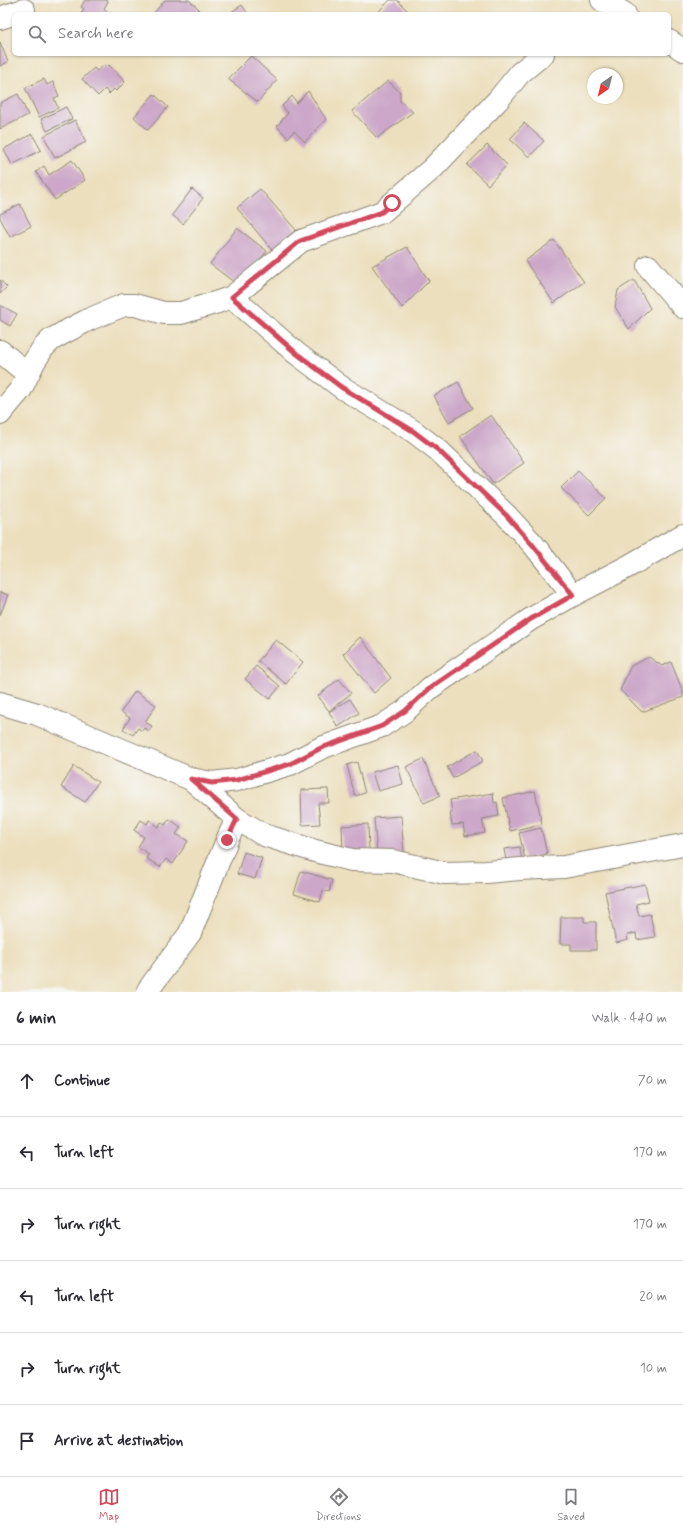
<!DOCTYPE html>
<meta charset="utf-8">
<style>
:root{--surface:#fff;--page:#f2f2f3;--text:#2b2b33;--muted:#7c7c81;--line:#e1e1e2;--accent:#d1495b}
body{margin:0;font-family:Mynerve,sans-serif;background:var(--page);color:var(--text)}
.compass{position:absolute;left:587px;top:68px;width:36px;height:36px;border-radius:50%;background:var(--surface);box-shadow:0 1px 3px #0004;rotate:215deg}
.stop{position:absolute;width:12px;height:12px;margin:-9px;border:3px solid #d1495b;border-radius:50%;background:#fff}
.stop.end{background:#d1495b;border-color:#fff;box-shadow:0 1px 4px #0008}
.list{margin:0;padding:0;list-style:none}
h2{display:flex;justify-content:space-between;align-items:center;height:52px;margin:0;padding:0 16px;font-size:17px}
h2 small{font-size:13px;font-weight:400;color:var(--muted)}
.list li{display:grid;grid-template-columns:26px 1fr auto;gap:12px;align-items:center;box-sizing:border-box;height:72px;padding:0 16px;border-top:1px solid var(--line)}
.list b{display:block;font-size:15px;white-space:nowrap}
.list em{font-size:13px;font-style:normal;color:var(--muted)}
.icon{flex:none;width:22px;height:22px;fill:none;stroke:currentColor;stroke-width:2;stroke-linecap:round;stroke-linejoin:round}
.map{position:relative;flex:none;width:683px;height:992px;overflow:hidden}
.search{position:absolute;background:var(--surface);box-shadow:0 1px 3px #0004;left:12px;right:12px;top:12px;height:44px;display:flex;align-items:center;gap:10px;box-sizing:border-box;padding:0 14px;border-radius:6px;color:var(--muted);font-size:15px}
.sheet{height:484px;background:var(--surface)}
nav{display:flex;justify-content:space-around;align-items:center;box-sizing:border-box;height:56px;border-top:1px solid var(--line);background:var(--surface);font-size:11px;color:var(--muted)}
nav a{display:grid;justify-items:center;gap:2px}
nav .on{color:var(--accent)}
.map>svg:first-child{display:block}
.building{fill:#cca7c9}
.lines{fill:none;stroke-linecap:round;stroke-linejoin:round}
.minor-casing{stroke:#8c8574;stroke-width:24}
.minor{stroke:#fff;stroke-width:22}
.route{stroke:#d1495b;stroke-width:5}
</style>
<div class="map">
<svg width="683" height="992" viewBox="0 0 683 992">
<rect width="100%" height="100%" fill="#f6f6f2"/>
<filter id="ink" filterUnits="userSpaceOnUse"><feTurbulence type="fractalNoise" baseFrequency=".025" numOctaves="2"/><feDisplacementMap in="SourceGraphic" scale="8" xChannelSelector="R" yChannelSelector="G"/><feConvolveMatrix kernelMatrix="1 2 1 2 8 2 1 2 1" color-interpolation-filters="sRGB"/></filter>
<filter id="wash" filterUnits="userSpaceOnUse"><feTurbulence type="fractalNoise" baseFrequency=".012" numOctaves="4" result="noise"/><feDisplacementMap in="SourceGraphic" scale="16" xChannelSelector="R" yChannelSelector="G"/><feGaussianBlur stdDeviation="0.9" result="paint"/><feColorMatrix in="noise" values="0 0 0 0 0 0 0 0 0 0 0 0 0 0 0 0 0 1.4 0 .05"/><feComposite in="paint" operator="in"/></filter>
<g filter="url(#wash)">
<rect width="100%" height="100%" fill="#ecdfbd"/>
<g id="blocks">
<g class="building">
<polygon points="85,0 90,1 91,0 106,0 108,1 104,9 112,14 81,14 84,9 81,7"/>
<polygon points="165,0 189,0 199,9 194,14 153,14"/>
<polygon points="390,0 397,0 411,14 376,14"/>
<polygon points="242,5 248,14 228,14"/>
<polygon points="0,42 8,62 0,66"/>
<polygon points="251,56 277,80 258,102 228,79"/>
<polygon points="104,65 106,68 109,65 125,82 116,91 114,89 109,94 105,89 98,96 82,79 94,68 97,71"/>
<polygon points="44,79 47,85 53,82 59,96 54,98 58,108 39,117 25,88"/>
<polygon points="388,81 400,92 400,101 413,112 377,138 352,111"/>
<polygon points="308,91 326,119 305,142 294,131 288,138 277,126 288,113 282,106 292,96 297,103"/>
<polygon points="18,94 28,115 0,129 0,103"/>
<polygon points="154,94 168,107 148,130 134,117"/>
<polygon points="66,107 72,119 47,131 41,119"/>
<polygon points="75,120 86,142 55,158 44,136"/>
<polygon points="524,123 544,141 529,157 510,139"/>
<polygon points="32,134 41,150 12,165 4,149"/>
<polygon points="487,145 507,165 488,185 467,165"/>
<polygon points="72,160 85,180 55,200 36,172 44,166 49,175"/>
<polygon points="192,189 203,198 183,224 172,215"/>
<polygon points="260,189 296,230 272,250 237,208"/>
<polygon points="20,204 31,226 10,237 0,218 0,214"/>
<polygon points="237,228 267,251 239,286 210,264"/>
<polygon points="554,240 584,282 554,303 525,261"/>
<polygon points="407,247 429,281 402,308 372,266"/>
<polygon points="0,280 7,287 0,294"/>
<polygon points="634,280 650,308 629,329 615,307 618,290"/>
<polygon points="0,305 17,314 10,326 0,320"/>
<polygon points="458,382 473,408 449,422 434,396"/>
<polygon points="491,415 524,463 493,484 460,436"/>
<polygon points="578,471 606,498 589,515 561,488"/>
<polygon points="0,592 8,595 0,615"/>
<polygon points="360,637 391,678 374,693 343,654"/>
<polygon points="276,640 303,662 286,684 258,661"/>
<polygon points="649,657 662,666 671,662 683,692 683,697 642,712 620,690 631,666"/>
<polygon points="256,666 280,686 270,699 245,679"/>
<polygon points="339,679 351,693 329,711 318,696"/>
<polygon points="135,691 156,705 145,722 152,726 149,731 144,728 142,731 138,728 133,735 123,729 130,718 121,712"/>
<polygon points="350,699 359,713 338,727 329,712"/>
<polygon points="477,750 483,761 453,778 447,767"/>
<polygon points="423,759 440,796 424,803 406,767"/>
<polygon points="357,762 365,793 355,796 347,765"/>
<polygon points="398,765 403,784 378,791 372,772"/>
<polygon points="74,766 98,782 85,802 61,787"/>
<polygon points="328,789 329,803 318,803 320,824 302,825 301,790"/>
<polygon points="535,791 542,824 510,831 503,798"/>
<polygon points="493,793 494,803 497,802 499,816 482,819 485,833 465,836 463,824 452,825 450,812 452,812 450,800"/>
<polygon points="401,816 404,853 377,855 374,818"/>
<polygon points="169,819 181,827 176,834 188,841 173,864 166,859 160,867 146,858 149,854 138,847 144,837 134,830 141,820 147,824 149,820 159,827 161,822 165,825"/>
<polygon points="368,824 369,852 343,853 342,826"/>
<polygon points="541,828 547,854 525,859 519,833"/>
<polygon points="520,847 522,864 507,867 504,849"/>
<polygon points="244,852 262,858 255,879 237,874"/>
<polygon points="301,871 332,880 329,892 323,890 320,902 294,894"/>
<polygon points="645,884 649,901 636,904 639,916 650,914 655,937 637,940 636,933 627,935 628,940 616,943 605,892"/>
<polygon points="561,917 584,917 584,922 596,922 596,950 571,950 571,944 560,944"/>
</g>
</g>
</g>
<g filter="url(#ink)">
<use href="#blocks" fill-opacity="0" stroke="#8c8574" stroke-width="1"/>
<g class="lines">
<g class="minor-casing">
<g id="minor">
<polyline points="602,0 625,14"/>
<polyline points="0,18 24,10"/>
<polyline points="669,41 683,50"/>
<polyline points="648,266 683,307"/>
<polyline points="232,297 296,353 341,387 413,431 438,450 506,515 533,544 573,595"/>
<polyline points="0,351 28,374"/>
<polyline points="0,414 21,389 34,362 43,348 51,340 65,332 90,319 124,305 135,305 164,313 181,313 218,302 232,297 301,241 382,212 433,168 498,100 520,73 543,54"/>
<polyline points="0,703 37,714 191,779 212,783 237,780 290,764 321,748 382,726 405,711 430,688 531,619 573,595 627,567 683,535"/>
<polyline points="191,779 237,819 264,835 315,851 352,860 393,861 445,873 486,872 520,869 564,867 683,845"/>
<polyline points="148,990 190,933 227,840 237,819"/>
</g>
</g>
<use href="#minor" class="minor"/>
</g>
</g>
<g class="lines" filter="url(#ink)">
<polyline class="route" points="227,840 237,819 191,779 212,783 237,780 290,764 321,748 382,726 405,711 430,688 531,619 573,595 532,544 506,515 438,450 413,431 341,387 296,353 232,297 300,241 382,212 392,203"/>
</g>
</svg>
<svg class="compass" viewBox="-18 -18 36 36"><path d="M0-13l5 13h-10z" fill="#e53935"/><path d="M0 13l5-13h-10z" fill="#7c7c81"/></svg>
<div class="stop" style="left:392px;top:203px"></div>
<div class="stop end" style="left:227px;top:840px"></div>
<div class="search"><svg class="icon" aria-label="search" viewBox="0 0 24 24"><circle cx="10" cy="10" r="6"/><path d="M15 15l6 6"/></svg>Search here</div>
</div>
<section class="sheet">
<h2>6 min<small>Walk · 440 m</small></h2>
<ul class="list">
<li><svg class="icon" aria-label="ahead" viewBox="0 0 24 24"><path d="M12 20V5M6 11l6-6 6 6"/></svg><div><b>Continue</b></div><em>70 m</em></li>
<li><svg class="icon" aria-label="left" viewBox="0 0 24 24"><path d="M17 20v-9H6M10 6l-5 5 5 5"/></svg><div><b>Turn left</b></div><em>170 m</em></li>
<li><svg class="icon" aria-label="right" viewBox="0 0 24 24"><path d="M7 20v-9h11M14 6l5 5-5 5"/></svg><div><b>Turn right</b></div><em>170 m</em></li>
<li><svg class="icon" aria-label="left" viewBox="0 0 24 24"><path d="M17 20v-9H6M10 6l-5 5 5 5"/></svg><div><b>Turn left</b></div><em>20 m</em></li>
<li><svg class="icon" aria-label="right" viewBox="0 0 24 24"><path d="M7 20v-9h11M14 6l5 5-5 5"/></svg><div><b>Turn right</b></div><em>10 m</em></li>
<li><svg class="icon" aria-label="arrive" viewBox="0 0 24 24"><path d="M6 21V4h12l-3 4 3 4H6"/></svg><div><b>Arrive at destination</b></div></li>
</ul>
</section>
<nav>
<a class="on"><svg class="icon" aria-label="map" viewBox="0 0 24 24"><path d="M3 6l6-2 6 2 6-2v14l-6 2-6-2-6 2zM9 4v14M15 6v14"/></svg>Map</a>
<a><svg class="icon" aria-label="directions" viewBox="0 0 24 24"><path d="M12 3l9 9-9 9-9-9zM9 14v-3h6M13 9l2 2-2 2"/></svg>Directions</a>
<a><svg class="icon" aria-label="saved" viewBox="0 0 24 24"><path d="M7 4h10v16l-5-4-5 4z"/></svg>Saved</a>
</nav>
